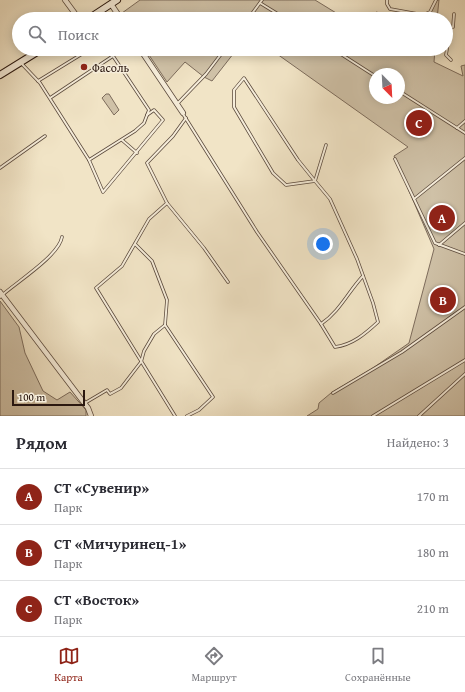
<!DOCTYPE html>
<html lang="ru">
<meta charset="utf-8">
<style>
:root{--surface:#fff;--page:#f2f2f3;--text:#2b2b33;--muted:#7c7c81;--line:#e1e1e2;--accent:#8f2418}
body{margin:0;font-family:"Gentium Book Plus",serif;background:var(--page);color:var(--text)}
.compass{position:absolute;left:369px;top:68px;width:36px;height:36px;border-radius:50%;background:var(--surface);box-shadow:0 2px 10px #0003;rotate:156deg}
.scale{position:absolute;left:12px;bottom:10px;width:73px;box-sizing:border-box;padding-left:4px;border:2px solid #2b1810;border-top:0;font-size:11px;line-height:14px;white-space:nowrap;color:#2b1810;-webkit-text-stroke:3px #f6edda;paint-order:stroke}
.you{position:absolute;left:323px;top:244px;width:14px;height:14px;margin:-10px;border:3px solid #fff;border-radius:50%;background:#1a73e8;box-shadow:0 0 0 6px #1a73e833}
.badge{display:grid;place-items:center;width:26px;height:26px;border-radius:50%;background:var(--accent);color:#fff;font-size:13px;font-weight:700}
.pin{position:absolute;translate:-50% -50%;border:2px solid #fff;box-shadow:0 1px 4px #0006}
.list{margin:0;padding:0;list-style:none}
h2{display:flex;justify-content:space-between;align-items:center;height:52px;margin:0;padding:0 16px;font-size:17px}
h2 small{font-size:13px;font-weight:400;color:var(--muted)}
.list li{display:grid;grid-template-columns:26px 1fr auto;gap:12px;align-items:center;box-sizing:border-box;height:56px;padding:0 16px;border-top:1px solid var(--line)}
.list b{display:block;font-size:15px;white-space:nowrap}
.list p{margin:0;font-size:13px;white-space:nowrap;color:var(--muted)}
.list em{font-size:13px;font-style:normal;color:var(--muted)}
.icon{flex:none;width:22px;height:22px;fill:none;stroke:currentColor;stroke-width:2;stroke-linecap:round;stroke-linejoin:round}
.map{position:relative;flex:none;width:465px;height:416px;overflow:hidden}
.search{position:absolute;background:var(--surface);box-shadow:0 2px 10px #0003;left:12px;right:12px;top:12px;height:44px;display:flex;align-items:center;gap:10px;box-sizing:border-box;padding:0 14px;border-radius:22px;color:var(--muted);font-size:15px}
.sheet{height:220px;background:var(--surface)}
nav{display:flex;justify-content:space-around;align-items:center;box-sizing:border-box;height:56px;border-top:1px solid var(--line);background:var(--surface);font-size:11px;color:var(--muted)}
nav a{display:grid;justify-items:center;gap:2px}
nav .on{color:var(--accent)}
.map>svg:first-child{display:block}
.green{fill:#cfc1a7;stroke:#7d6c5c;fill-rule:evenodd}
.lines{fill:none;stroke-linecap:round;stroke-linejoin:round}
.lane-casing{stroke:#5c4b3e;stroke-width:3.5}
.street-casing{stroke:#5c4b3e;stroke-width:6}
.secondary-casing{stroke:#2b1810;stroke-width:8}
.lane{stroke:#f6edda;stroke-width:2}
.street{stroke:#f6edda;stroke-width:4.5}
.secondary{stroke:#f6edda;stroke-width:6}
.poi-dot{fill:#8f2418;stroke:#f6edda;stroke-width:1.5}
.labels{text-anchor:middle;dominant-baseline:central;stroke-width:3;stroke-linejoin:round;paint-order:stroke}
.poi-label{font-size:12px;fill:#2b1810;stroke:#f6edda;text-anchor:start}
</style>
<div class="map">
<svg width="465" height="416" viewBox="0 0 465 416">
<rect width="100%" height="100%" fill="#f1e4c6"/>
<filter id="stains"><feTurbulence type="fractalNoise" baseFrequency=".005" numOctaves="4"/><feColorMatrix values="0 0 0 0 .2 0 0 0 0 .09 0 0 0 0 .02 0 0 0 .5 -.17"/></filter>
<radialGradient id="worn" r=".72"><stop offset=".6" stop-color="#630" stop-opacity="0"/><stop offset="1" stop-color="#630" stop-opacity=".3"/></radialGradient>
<g class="green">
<polygon points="140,0 315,0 346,19 125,19 122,13"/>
<polygon points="435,0 439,0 437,19 427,19"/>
<polygon points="376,12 407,19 374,19"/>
<polygon points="145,49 237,49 212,81 204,77 185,62 167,82"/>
<path d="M270,49H435L434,62L463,76L461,66L465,65V416H307L318,409L319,403L331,393L373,368L409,343L434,249L394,156L408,147ZM375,74H399V98H375Z"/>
<polygon points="106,94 109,94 119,110 114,115 102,98"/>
<polygon points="0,301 19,327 25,353 43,391 57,400 70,392 86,410 86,416 0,416"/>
</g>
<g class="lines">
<g class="lane-casing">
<g id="lane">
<polyline points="387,0 387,4 390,9 423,15 430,12 436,0"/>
<polyline points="260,3 286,19"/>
<polyline points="430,12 433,19"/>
<polyline points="248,19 262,0"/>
<polyline points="333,49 375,76"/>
<polyline points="451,60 446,55 449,37 446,30 453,27 454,14"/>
<polyline points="21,63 40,83 89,160 135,131 144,123 149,110 113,56 50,98"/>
<polyline points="38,81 90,49"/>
<polyline points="399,91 465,133"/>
<polyline points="177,104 206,74 225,49"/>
<path d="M183,114L257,232L321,324L335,347C352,345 365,334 378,322L373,303L357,259L330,199L315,181L286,185L273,173L234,107V90L244,78L298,160L315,181"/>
<polyline points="186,118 173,136 147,163 167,203 204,248 228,282"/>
<polyline points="457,128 465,121"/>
<polyline points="122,140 137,153"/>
<polyline points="395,159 435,243 465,254"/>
<polyline points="89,160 103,192 163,120 154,110 147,115"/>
<polyline points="0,168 45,136"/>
<polyline points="315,181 326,145"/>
<polyline points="414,199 465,158"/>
<polyline points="167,203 149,219 122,266 96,288 175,416"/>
<polyline points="135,244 152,261 167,300 165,325 213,397 199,410 187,416"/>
<polyline points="439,245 465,223"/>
<path d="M0,297C15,283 59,256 62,237"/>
<path d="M321,324C340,311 348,292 363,276"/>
<polyline points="333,393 402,352 465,307"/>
<polyline points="85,403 107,390 110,394 121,388 141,362 144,351 154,334 165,325"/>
<polyline points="373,416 465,360"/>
<polyline points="419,416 465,374"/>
</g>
</g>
<g class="street-casing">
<g id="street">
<polyline points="65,0 79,19"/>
<polyline points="111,4 121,19"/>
<polyline points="140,49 183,113"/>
<polyline points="0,292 88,408 91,416"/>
</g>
</g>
<g class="secondary-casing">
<g id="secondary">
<polyline points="88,19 117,0"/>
<polyline points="0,75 42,49"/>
</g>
</g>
<use href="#lane" class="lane"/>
<use href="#street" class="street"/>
<use href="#secondary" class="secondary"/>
</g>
<circle class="poi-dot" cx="84" cy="67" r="4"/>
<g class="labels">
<g class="poi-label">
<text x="92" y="67">Фасоль</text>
</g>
</g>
<rect width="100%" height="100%" filter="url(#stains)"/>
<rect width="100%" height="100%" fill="url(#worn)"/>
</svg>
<svg class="compass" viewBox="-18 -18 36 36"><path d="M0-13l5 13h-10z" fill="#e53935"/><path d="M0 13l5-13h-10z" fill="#7c7c81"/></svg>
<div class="scale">100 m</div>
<div class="you"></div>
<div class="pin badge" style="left:442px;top:218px">A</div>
<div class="pin badge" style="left:443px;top:300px">B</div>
<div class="pin badge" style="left:419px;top:123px">C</div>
<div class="search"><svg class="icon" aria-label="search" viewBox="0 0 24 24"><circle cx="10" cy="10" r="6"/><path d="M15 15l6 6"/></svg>Поиск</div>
</div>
<section class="sheet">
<h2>Рядом<small>Найдено: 3</small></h2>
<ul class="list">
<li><span class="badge">A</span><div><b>СТ «Сувенир»</b><p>Парк</p></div><em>170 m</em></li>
<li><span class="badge">B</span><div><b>СТ «Мичуринец-1»</b><p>Парк</p></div><em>180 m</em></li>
<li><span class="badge">C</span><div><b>СТ «Восток»</b><p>Парк</p></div><em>210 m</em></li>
</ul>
</section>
<nav>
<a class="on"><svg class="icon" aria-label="map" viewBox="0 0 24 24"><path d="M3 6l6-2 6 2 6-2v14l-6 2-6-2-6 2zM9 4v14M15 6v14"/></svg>Карта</a>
<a><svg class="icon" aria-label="directions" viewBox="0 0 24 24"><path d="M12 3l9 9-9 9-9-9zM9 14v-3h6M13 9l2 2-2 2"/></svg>Маршрут</a>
<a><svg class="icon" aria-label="saved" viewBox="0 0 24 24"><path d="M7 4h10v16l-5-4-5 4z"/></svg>Сохранённые</a>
</nav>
